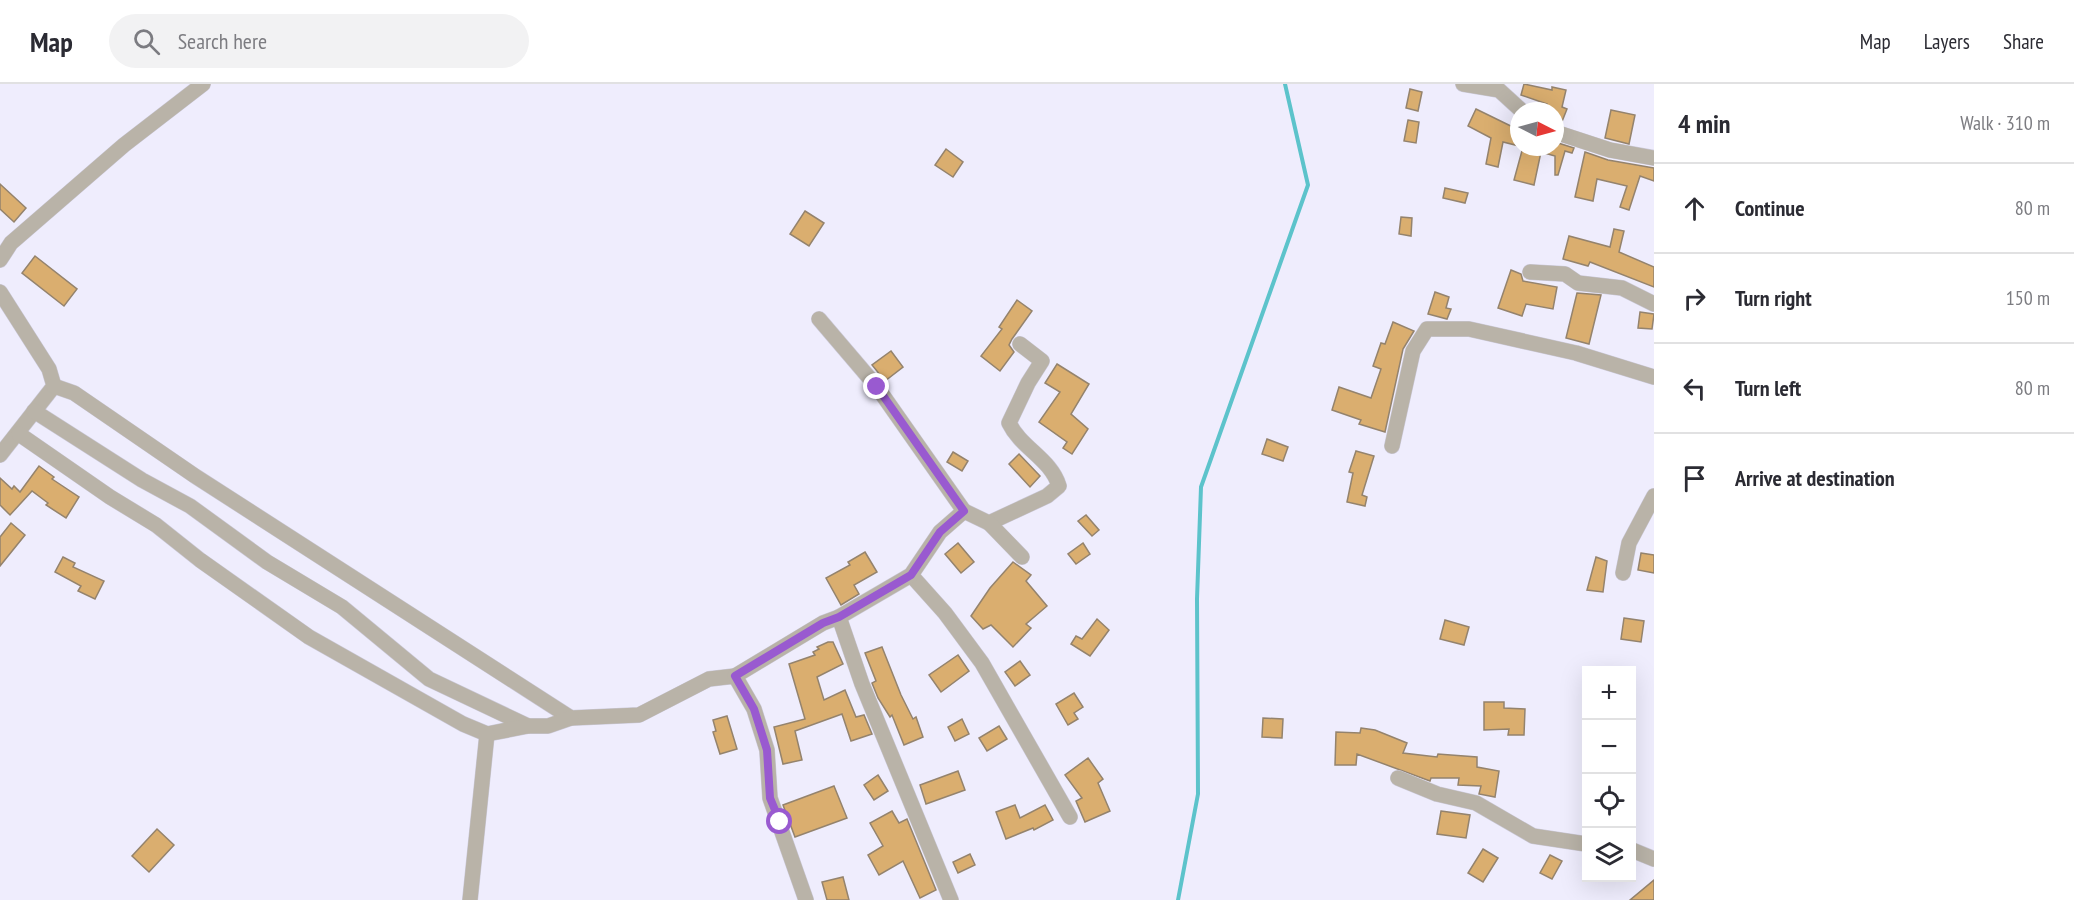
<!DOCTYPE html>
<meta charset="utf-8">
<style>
:root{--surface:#fff;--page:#f2f2f3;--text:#2b2b33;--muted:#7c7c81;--line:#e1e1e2}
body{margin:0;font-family:"PT Sans Narrow",sans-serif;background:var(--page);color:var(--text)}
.controls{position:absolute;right:18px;bottom:18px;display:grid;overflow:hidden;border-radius:0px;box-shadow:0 6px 24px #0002}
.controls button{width:54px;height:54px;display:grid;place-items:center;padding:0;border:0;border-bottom:2px solid var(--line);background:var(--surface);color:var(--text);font:30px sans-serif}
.compass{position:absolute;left:1510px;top:18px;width:54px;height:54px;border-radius:50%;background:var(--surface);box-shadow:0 6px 24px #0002;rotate:96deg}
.stop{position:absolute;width:18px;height:18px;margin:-14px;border:4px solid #995ad0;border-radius:50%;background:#fff}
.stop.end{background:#995ad0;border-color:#fff;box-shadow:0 2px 6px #0008}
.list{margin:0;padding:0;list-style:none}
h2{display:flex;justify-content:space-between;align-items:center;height:78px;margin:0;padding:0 24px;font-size:26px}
h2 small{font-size:20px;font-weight:400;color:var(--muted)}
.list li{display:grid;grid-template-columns:39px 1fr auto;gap:18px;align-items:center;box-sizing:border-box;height:90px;padding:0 24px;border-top:2px solid var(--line)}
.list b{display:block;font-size:22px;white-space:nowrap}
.list em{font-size:20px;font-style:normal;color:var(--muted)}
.icon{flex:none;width:33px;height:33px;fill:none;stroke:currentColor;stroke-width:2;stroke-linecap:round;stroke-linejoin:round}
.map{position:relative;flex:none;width:1654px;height:816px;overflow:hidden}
header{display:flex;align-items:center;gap:36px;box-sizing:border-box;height:84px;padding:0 30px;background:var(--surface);border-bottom:2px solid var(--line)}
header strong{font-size:28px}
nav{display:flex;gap:33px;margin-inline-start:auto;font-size:21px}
.search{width:420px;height:54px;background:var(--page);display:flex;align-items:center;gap:15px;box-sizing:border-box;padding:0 21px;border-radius:33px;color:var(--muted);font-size:22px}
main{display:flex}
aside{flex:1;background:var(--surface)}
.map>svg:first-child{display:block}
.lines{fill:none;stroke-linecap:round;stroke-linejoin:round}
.stream{stroke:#5cc3cb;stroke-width:4}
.building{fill:#daae6f;stroke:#94836d;stroke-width:1.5}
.street-casing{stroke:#cbc9d8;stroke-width:16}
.street{stroke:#b9b3a8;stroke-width:15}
.route{stroke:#995ad0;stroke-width:8}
</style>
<header>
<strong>Map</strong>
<div class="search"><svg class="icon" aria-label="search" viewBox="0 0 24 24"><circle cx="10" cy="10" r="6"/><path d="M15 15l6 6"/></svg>Search here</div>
<nav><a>Map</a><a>Layers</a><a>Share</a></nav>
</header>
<main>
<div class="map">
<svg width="1654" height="816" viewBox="0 0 1654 816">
<rect width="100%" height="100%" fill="#efedfd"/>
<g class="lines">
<polyline class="stream" points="1178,816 1198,710 1197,515 1201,403 1308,101 1285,0"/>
</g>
<g class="building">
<polygon points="1524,0 1552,6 1552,3 1566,6 1562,23 1567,25 1561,40 1555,38 1555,27 1545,27 1547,20 1521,11"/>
<polygon points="1410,5 1422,8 1418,27 1406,24"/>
<polygon points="1476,25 1519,46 1519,62 1503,58 1498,83 1486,80 1491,54 1468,42"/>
<polygon points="1611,26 1635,31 1629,60 1605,54"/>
<polygon points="1408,36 1419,38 1416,59 1404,57"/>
<polygon points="1555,58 1574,64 1572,69 1565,67 1558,91 1555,91 1555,72 1541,68 1534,101 1514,96 1523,63 1555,63"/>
<polygon points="946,65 963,78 953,93 935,81"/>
<polygon points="1585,68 1608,76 1654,84 1654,97 1640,92 1629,126 1620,123 1627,102 1597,95 1593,117 1575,113"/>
<polygon points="0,100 26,124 14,138 0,125"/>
<polygon points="1445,104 1468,109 1465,119 1443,114"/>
<polygon points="805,127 824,139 809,162 790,150"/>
<polygon points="1401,133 1412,134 1411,152 1399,150"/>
<polygon points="1614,145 1624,147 1619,168 1654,183 1654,203 1590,178 1588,182 1563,175 1569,152 1610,163"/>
<polygon points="35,172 77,205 64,222 22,189"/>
<polygon points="1511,186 1521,190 1523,197 1557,203 1553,225 1526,220 1522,232 1498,224"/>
<polygon points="1435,208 1449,213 1446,224 1451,225 1447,235 1428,230"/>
<polygon points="1577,209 1601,211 1589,260 1566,254"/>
<polygon points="1017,216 1032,227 1012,255 1009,261 1014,268 1000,287 981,272 1002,245 999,243"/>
<polygon points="1640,228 1654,230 1652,245 1638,244"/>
<polygon points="1393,238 1414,247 1403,265 1385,348 1359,340 1361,336 1332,326 1339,303 1371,314 1381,285 1373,282 1381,259 1385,260"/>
<polygon points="891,267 903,283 885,297 872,281"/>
<polygon points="1057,280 1089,300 1071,330 1088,345 1072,370 1063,364 1067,358 1039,338 1060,308 1045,299"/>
<polygon points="1267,355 1288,363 1283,377 1262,370"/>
<polygon points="1356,367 1374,372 1362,411 1367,413 1365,422 1347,418 1353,389 1349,388"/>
<polygon points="953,368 968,377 962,387 947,378"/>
<polygon points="1019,370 1040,392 1030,403 1009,380"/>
<polygon points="39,382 54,393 52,395 79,413 66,434 46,421 48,419 32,407 10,431 0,421 0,394 12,405 14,402 20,408"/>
<polygon points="1086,431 1099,446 1092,452 1078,437"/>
<polygon points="11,439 25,451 0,482 0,453"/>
<polygon points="958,459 974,478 961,489 945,470"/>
<polygon points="1083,459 1090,470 1076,480 1068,470"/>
<polygon points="865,468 877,488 854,501 859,510 841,521 826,494 850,481 848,478"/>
<polygon points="1641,469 1654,471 1654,489 1638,486"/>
<polygon points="63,473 75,479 73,483 104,497 95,515 78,507 81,502 55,488"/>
<polygon points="1596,473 1607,477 1603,508 1587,506"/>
<polygon points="1013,478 1031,491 1026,497 1047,522 1026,540 1031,544 1013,563 991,541 983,545 971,532 990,504"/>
<polygon points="1624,534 1644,537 1641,558 1621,555"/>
<polygon points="1097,535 1109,546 1090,572 1071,560 1076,552 1082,555"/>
<polygon points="1445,536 1469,543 1464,561 1440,555"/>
<polygon points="828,558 833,558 843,580 817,593 824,616 845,606 856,633 864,631 872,650 851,657 842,630 795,647 802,676 783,680 774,643 805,635 789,580 815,571 813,568 819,565 817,563"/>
<polygon points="882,563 901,611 913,635 916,633 923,653 904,661 892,631 890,633 878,614 872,599 876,597 865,569"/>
<polygon points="958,571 969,587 941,608 929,591"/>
<polygon points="1020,577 1030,591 1015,602 1005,588"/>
<polygon points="1074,609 1083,623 1074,629 1078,635 1068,641 1056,620"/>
<polygon points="1484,618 1504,618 1504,624 1525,625 1524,651 1508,651 1509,645 1484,646"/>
<polygon points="727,632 737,665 720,670 713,648 716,647 713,636"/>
<polygon points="1263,634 1283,635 1282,654 1262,653"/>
<polygon points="962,635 969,650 955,657 948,643"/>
<polygon points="999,642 1007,655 987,667 979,654"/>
<polygon points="1361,644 1375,646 1407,659 1403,669 1437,673 1438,670 1477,673 1477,683 1499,687 1495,713 1479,710 1481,702 1458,701 1459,694 1431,694 1430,697 1357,670 1356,681 1335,681 1336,648 1360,649"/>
<polygon points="1088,674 1103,695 1098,699 1110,727 1085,738 1076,717 1082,714 1065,691"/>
<polygon points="958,687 965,706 926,720 920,701"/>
<polygon points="878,691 888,707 874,716 864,701"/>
<polygon points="834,702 847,734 795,753 783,721"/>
<polygon points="1015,721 1020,734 1045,721 1053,736 1034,746 1033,744 1006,755 996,728"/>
<polygon points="892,727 899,739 907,735 936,806 920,814 903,777 879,791 868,771 883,762 870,739"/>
<polygon points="1441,727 1470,731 1466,754 1437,750"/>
<polygon points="157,745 174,761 149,788 132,772"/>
<polygon points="1483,765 1498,774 1483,798 1468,789"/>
<polygon points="970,770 975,781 958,789 953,778"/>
<polygon points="1550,771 1562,777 1552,795 1540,789"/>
<polygon points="843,793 849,816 827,816 822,798"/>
<polygon points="1654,796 1654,816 1630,816"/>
</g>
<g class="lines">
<g class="street-casing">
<g id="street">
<polyline points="1463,0 1499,6 1522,27"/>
<polyline points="1555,48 1610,66 1654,74"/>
<polyline points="0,176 11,159 124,61 203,0"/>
<polyline points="1530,188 1565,190 1578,199 1622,204 1654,220"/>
<polyline points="0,208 49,285 54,302 0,371"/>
<polyline points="819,235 877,303 964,427"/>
<polyline points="54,302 74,309 195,392 571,634 639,631 709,595 735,592 754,625 767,666 770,714 806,816"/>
<polyline points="34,327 142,396 190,422 267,478 342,523 429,595 528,642"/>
<polyline points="19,350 110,413 156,441 200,476 309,553 463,640 487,650 528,642 548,642 571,634"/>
<polyline points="1392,362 1413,267 1427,245 1469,245 1576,269 1654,293"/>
<path d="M989,439L1047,412L1059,402C1051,375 1021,364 1009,339L1028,299L1042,277L1020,260"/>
<polyline points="1623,489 1629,459 1654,412"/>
<polyline points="911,491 945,529 982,579 1070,733"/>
<polyline points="839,533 911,491 940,448 964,427 989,439 1022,473"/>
<polyline points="735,592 823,539 839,533 862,600 951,816"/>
<polyline points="1398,694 1437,710 1476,719 1533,752 1586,760"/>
<polyline points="1632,766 1654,775"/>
<polyline points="470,816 487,650"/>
</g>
</g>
<use href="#street" class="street"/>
</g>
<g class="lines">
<polyline class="route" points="780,738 770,714 767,666 754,625 735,592 823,539 839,533 911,491 940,448 964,427 877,303"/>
</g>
</svg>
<div class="controls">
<button>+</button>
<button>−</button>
<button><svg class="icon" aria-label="locate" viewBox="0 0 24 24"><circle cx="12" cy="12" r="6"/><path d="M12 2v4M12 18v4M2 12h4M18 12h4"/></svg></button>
<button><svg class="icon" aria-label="layers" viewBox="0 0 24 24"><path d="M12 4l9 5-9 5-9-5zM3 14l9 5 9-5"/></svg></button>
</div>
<svg class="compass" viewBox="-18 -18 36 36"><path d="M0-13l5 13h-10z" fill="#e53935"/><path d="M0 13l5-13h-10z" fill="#7c7c81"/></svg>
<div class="stop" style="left:780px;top:738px"></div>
<div class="stop end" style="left:877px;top:303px"></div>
</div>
<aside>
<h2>4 min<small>Walk · 310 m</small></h2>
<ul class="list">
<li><svg class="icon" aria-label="ahead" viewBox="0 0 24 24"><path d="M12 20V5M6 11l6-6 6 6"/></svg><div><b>Continue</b></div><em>80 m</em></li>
<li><svg class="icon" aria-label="right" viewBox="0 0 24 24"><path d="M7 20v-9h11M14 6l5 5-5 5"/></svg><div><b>Turn right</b></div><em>150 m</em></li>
<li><svg class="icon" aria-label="left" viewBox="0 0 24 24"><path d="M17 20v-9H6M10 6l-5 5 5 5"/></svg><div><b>Turn left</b></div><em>80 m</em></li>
<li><svg class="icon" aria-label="arrive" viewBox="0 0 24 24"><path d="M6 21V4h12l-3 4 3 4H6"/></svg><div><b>Arrive at destination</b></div></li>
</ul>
</aside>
</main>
